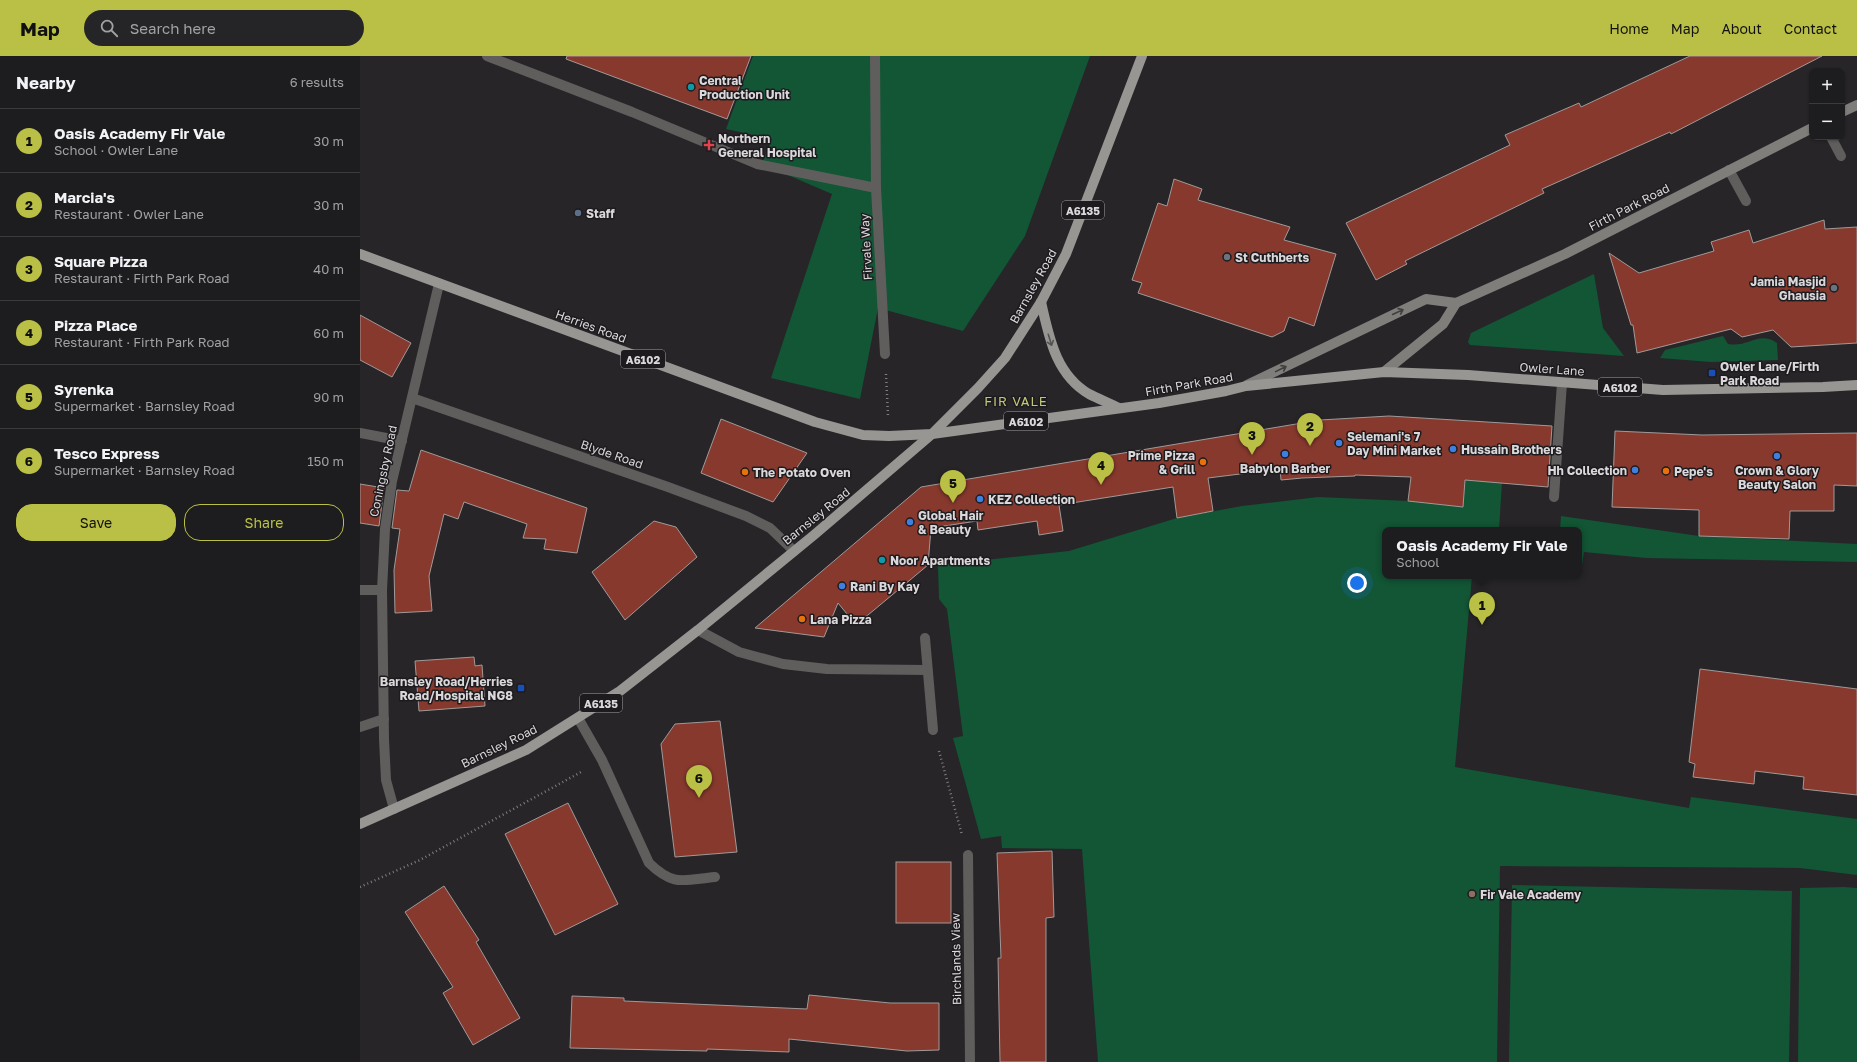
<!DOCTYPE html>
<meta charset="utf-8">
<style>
:root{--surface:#1d1c1e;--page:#252527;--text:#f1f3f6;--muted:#a0a1a4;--line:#3b3a3c;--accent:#bac045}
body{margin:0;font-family:"Golos Text",sans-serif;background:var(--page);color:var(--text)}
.controls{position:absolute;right:12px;top:12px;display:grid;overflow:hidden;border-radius:8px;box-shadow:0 1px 3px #0004}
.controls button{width:36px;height:36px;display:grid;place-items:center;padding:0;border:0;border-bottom:1px solid var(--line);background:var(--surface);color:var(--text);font:20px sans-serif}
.you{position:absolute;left:997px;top:527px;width:14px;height:14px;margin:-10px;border:3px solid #fff;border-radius:50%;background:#1a73e8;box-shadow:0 0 0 6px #1a73e833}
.badge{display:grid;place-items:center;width:26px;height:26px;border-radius:50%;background:var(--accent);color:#111;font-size:13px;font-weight:700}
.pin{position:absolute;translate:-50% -33px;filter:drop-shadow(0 1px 2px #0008)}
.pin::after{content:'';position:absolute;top:21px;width:14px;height:12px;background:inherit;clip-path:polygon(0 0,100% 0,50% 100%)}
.popup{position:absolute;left:1022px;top:471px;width:200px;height:52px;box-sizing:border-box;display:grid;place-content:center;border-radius:8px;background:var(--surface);filter:drop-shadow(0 1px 3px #0005);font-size:13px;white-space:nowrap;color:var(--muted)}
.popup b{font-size:15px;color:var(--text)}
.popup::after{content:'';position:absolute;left:50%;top:100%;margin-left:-8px;border:8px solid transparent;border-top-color:var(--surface)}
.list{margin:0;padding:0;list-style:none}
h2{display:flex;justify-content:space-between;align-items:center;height:52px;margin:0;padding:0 16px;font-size:17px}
h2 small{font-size:13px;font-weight:400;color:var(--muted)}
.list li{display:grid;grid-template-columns:26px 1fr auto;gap:12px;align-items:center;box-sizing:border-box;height:64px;padding:0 16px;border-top:1px solid var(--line)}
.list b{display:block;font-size:15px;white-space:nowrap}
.list p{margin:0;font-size:13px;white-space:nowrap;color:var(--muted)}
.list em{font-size:13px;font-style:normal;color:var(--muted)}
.actions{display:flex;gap:8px;padding:12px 16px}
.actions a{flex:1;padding:9px 0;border:1px solid var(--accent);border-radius:16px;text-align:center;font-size:14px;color:var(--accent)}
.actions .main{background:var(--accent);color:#111}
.icon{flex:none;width:22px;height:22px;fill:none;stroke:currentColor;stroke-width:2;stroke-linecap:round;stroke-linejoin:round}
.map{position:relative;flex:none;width:1497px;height:1006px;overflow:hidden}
header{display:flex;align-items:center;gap:24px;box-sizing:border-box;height:56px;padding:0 20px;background:var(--accent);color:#111}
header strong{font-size:19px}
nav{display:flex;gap:22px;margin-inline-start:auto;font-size:14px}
.search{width:280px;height:36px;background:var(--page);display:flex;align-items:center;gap:10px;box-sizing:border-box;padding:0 14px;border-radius:22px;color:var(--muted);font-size:15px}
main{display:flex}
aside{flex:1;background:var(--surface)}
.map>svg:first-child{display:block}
.green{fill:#125635}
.building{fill:#88392e;stroke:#9f9a99}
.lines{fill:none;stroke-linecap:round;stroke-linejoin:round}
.path{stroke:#7f7d7f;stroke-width:2.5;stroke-dasharray:1 3;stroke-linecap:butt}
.lane{stroke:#5f5e5d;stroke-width:10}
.street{stroke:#5f5e5d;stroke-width:10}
.secondary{stroke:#7f7e7b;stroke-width:10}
.primary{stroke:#989693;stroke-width:10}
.oneway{stroke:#403e3f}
.oneway2{stroke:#555253}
.culture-dot{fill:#0f9aa8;stroke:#1e1b1e;stroke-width:1.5}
.health-dot{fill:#e0444e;stroke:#1e1b1e;stroke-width:1.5}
.service-dot{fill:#5c6f8a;stroke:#1e1b1e;stroke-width:1.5}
.worship-dot{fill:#6b7280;stroke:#1e1b1e;stroke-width:1.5}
.transit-dot{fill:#1a4fb4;stroke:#1e1b1e;stroke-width:1.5}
.shop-dot{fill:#3f7fe0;stroke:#1e1b1e;stroke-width:1.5}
.food-dot{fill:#e8710a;stroke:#1e1b1e;stroke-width:1.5}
.education-dot{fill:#8d6e63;stroke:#1e1b1e;stroke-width:1.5}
.labels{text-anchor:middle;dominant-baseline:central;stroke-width:3;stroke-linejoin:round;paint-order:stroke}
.shield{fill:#1e1b1e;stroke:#a29fa2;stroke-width:1}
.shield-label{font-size:11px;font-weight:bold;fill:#dad8da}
.poi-label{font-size:12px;font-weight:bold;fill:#dad8da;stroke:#1e1b1e;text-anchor:start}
.street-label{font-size:12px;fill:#dad8da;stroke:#1e1b1e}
.neighbourhood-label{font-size:13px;letter-spacing:1px;fill:#c1c779;stroke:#1e1b1e}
</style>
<header>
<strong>Map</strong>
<div class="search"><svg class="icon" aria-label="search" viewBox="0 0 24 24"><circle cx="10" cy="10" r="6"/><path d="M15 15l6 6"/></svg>Search here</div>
<nav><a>Home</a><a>Map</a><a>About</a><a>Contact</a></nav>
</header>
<main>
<aside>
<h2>Nearby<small>6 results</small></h2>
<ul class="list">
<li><span class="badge">1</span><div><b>Oasis Academy Fir Vale</b><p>School · Owler Lane</p></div><em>30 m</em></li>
<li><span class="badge">2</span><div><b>Marcia's</b><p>Restaurant · Owler Lane</p></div><em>30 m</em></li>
<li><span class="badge">3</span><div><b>Square Pizza</b><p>Restaurant · Firth Park Road</p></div><em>40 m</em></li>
<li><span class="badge">4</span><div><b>Pizza Place</b><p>Restaurant · Firth Park Road</p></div><em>60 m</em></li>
<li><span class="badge">5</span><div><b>Syrenka</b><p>Supermarket · Barnsley Road</p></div><em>90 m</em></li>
<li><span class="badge">6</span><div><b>Tesco Express</b><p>Supermarket · Barnsley Road</p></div><em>150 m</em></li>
</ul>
<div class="actions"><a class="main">Save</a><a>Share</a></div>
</aside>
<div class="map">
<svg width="1497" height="1006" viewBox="0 0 1497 1006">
<rect width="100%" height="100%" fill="#272528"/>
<g class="green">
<polygon points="393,0 730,0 665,180 603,275 518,252 500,343 411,322 472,138 402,108 412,83 366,73"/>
<polygon points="1234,218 1243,272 1264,300 1110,289 1108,286 1111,277"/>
<path d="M1363,280L1368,288C1388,292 1399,274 1417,287L1418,304L1351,306L1300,302L1305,294Z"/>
<polygon points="1105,423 1142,426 1139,474 1025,474 1025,520 1112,520 1095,711 1329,752 1331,741 1497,763 1497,819 1440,812 1140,810 1137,1006 738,1006 722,793 642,792 641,780 621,783 593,682 603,680 587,553 579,543 578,509 709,495 817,462 882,450 958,441 1048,445 1103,451"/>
<polygon points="1201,460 1339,480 1497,488 1497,506 1286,502 1224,496 1221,516 1219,516 1219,474 1200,474"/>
<polygon points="1152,829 1432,835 1429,1006 1149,1006"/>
<polygon points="1484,831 1497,832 1497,1006 1438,1006 1440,832"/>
</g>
<g class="building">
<polygon points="207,0 391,0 367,63 206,3"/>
<polygon points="1330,0 1462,0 1311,78 1310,76 1182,133 1184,137 1045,205 1047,208 1016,224 986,167 1150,89 1145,79 1219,47 1221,51"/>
<polygon points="814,123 842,133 838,144 930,171 924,184 976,198 954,270 929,261 924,275 912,281 778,237 782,227 772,224 798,147 807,150"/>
<polygon points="1464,164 1465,173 1497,171 1497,287 1431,291 1413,274 1382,281 1371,273 1277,297 1273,269 1271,269 1249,197 1279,217 1354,195 1351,186 1389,174 1393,187"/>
<polygon points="0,259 51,287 32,321 0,304"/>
<polygon points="1029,360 1192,370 1188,431 1105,424 1103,451 1048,445 1051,421 995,419 995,420 942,422 921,424 920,413 848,422 853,455 817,462 813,431 699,449 703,475 679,479 677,465 618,474 617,465 571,472 568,509 496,569 478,547 464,581 395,572 561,431 960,364"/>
<polygon points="361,363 447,397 413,446 341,417"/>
<polygon points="1255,375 1342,379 1497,377 1497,430 1474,429 1474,455 1430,455 1429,483 1339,480 1339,454 1252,451"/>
<polygon points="61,394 227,452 217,497 184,493 186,483 163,482 167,468 104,446 98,463 84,458 69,520 72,555 35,557 34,514 40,473 32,472 37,434 49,435"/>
<polygon points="0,428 24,432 19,470 0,467"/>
<polygon points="294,465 316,471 337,501 265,564 232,516"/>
<polygon points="114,601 115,610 122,609 125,650 59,655 55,605"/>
<polygon points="1340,613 1497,633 1497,739 1443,733 1444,721 1395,715 1394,728 1333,721 1335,708 1329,706"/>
<polygon points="360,665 377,796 315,801 301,688 315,668"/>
<polygon points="208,747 258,848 195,879 145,778"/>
<polygon points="692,795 694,861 686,862 686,1006 640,1006 638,902 641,902 637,797"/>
<rect x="536" y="806" width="55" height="61"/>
<polygon points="84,830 119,884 116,886 160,962 113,989 83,937 93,931 45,856"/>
<polygon points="449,939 530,947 579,947 579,994 547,995 429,983 429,996 347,993 347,995 210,992 212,940 264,942 264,945 447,953"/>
</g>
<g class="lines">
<g class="path">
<polyline points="526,318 528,359"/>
<polyline points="579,695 602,779"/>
<polyline points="0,831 60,804 223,715"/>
</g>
<g class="lane">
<polyline points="127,0 272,56 397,108 516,132"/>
<polyline points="515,0 516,132 525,298"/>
<polyline points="1471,81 1481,100"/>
<polyline points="1369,114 1386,145"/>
<polyline points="0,377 42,385"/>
<polyline points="1194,441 1202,327"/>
<polyline points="0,534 22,534"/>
<path d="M218,662L242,704L289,807C314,831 323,824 355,821"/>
<polyline points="0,671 24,663"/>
</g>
<g class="street">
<polyline points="52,342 308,431 386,460 410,472 434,495"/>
<polyline points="338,574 379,596 423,608 467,613 567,614"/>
<polyline points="565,582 573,674"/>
<polyline points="34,753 26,724 24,683 22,534 25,473 32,425 79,228"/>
<polyline points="608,799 610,1006"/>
</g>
<g class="secondary">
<polyline points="1482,56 1497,49"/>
<polyline points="1024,316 1083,268 1096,247"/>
<polyline points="887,329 1066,243 1096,247 1205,198 1452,72"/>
</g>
<g class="primary">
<polyline points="0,198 455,366 503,379 529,380 572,378 799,347 866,335 886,330 1024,316 1108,319 1303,334 1463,331 1497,329"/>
<path d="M681,246C689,280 695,318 729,338C739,343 749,347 759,352"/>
<polyline points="0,768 166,694 260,635 338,574 454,479 572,378 618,332 645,302 681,246 706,198 782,0"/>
</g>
</g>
<defs><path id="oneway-shaft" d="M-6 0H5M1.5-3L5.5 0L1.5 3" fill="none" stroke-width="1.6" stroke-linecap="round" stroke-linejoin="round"/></defs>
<g class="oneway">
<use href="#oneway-shaft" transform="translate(1038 256) rotate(-25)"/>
<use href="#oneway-shaft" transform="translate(921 313) rotate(-26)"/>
</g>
<use class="oneway2" href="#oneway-shaft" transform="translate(690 284) rotate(73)"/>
<g class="culture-dot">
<circle cx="331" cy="31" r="4"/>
<circle cx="522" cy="504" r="4"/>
</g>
<path class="health-dot" d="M347 83h4v4h4v4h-4v4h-4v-4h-4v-4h4z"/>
<circle class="service-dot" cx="218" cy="157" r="4"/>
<g class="worship-dot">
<circle cx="867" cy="201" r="4"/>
<circle cx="1474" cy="232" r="4"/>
</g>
<g class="transit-dot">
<rect x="1348" y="313" width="8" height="8" rx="2"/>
<rect x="157" y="628" width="8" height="8" rx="2"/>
</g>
<g class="shop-dot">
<circle cx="979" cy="387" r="4"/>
<circle cx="1093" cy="393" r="4"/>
<circle cx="925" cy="398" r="4"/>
<circle cx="1417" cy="400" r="4"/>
<circle cx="1275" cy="414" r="4"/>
<circle cx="620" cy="443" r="4"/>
<circle cx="550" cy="466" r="4"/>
<circle cx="482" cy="530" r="4"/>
</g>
<g class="food-dot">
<circle cx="843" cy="406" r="4"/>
<circle cx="1306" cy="415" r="4"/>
<circle cx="385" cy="416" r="4"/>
<circle cx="442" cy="563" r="4"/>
</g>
<circle class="education-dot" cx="1112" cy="838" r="4"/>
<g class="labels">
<g class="shield">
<rect x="702" y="145" width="42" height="18" rx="3"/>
<rect x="261" y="294" width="44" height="18" rx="3"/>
<rect x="1238" y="322" width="44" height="18" rx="3"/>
<rect x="644" y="356" width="44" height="18" rx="3"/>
<rect x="220" y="638" width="42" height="18" rx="3"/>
</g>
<g class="shield-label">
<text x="723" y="154">A6135</text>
<text x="283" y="303">A6102</text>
<text x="1260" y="331">A6102</text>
<text x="666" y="365">A6102</text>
<text x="241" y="647">A6135</text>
</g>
<g class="poi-label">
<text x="339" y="24">Central<tspan x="339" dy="14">Production Unit</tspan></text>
<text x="358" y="82">Northern<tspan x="358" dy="14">General Hospital</tspan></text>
<text x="226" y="157">Staff</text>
<text x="875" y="201">St Cuthberts</text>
<text x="1466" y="225" text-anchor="end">Jamia Masjid<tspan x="1466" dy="14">Ghausia</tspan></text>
<text x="1360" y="310">Owler Lane/Firth<tspan x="1360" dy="14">Park Road</tspan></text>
<text x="987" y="380">Selemani's 7<tspan x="987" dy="14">Day Mini Market</tspan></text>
<text x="1101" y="393">Hussain Brothers</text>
<text x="835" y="399" text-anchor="end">Prime Pizza<tspan x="835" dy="14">&amp; Grill</tspan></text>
<text x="925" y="412" text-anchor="middle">Babylon Barber</text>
<text x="1267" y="414" text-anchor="end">Hh Collection</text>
<text x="1417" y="414" text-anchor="middle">Crown &amp; Glory<tspan x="1417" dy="14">Beauty Salon</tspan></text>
<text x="1314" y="415">Pepe's</text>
<text x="393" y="416">The Potato Oven</text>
<text x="628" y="443">KEZ Collection</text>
<text x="558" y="459">Global Hair<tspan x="558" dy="14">&amp; Beauty</tspan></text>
<text x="530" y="504">Noor Apartments</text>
<text x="490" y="530">Rani By Kay</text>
<text x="450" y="563">Lana Pizza</text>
<text x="153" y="625" text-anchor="end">Barnsley Road/Herries<tspan x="153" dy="14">Road/Hospital NG8</tspan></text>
<text x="1120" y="838">Fir Vale Academy</text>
</g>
<g class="street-label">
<text transform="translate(1269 151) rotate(-27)">Firth Park Road</text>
<text transform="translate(506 191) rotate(-93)">Firvale Way</text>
<text transform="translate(673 230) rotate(-61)">Barnsley Road</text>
<text transform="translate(231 270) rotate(20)">Herries Road</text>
<text transform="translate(1192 313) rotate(4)">Owler Lane</text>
<text transform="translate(829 328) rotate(-10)">Firth Park Road</text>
<text transform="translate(252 398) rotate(19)">Blyde Road</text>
<text transform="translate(23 415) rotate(-78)">Coningsby Road</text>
<text transform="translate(456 460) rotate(-39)">Barnsley Road</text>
<text transform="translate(139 690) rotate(-26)">Barnsley Road</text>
<text transform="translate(596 903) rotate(-91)">Birchlands View</text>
</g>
<g class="neighbourhood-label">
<text x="656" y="345">FIR VALE</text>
</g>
</g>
</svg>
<div class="controls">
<button>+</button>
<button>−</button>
</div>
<div class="you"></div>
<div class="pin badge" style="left:1122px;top:569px">1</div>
<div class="popup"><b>Oasis Academy Fir Vale</b>School</div>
<div class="pin badge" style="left:950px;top:390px">2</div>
<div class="pin badge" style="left:892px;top:399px">3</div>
<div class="pin badge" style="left:741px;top:429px">4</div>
<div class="pin badge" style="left:593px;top:447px">5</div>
<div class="pin badge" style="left:339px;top:742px">6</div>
</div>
</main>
